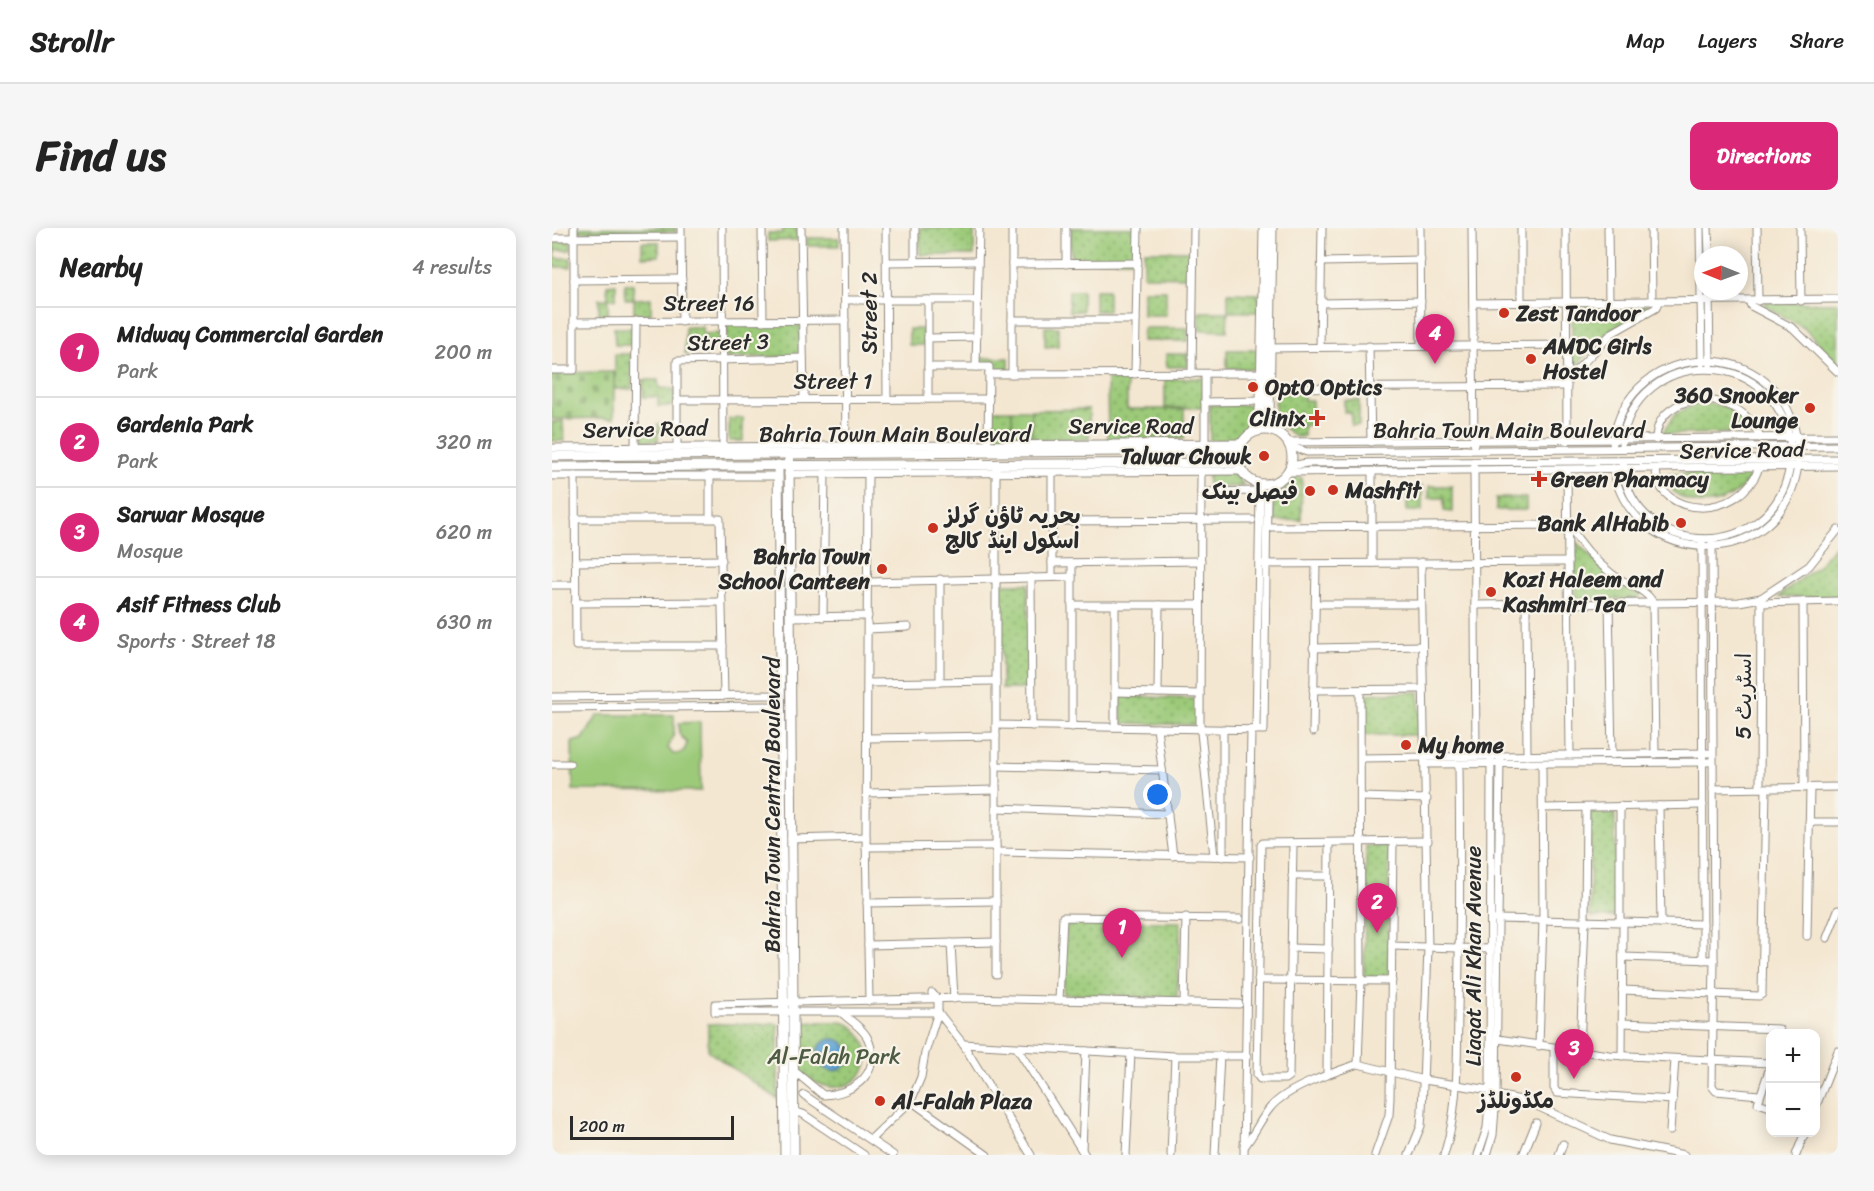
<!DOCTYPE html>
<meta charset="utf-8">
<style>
:root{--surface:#fff;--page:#f6f6f6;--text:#222;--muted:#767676;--line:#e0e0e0;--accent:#db2777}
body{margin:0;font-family:Sriracha,"Playpen Sans Arabic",sans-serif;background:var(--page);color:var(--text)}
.controls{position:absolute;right:18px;bottom:18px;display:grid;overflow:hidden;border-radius:12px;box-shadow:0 3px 15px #0003}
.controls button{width:54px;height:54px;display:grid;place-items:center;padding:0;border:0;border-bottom:2px solid var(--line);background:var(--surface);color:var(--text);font:30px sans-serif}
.compass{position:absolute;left:1142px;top:18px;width:54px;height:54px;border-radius:50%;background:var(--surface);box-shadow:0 3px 15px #0003;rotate:271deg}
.scale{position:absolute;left:18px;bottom:15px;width:164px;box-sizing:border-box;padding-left:6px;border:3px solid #2b2b2b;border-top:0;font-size:16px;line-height:21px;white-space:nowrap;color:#2b2b2b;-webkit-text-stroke:4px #f7f3e8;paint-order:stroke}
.you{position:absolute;left:606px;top:567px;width:21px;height:21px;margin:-15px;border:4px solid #fff;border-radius:50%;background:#1a73e8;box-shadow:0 0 0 9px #1a73e833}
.badge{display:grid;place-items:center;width:39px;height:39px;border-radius:50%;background:var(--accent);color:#fff;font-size:20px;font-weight:700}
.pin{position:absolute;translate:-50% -50px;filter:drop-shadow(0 2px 3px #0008)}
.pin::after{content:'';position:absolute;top:32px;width:21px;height:18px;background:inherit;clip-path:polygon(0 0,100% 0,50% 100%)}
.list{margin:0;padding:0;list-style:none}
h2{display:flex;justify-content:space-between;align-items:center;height:78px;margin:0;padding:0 24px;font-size:26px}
h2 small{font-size:20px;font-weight:400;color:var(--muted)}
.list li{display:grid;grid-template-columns:39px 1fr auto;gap:18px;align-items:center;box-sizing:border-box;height:90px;padding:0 24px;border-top:2px solid var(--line)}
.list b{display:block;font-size:22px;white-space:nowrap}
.list p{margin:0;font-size:20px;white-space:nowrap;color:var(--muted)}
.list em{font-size:20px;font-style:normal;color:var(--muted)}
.map{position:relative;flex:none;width:1286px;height:927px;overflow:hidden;border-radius:12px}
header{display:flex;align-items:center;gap:36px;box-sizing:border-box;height:84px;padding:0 30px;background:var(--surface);border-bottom:2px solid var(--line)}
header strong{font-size:28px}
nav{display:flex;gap:33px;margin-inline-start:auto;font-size:21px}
.intro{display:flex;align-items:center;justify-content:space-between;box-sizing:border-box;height:144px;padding:0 36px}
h1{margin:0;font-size:42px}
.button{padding:15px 27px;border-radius:12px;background:var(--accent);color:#fff;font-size:21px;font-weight:700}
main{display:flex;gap:36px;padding:0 36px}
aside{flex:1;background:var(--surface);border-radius:12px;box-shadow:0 3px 15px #0003}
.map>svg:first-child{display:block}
.grass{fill:url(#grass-dots);stroke:#647a52;stroke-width:1.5}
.cemetery{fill:url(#cemetery-stones);stroke:#647a52;stroke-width:1.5}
.garden{fill:#9cca79;stroke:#647a52;stroke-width:1.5}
.water{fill:#5fa3d4;stroke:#456780;stroke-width:1.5}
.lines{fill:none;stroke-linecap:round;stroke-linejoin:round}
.minor-casing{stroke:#90897e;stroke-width:9}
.major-casing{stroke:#90897e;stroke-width:11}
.minor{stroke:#fff;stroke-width:7}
.major{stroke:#fff;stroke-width:9}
.poi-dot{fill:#c8321e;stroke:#f7f3e8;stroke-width:2}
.labels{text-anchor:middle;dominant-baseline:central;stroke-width:4.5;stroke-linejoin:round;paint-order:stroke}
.street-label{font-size:22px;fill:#2b2b2b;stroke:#f7f3e8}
.poi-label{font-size:22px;font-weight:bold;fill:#2b2b2b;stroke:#f7f3e8;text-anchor:start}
.park-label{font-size:22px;fill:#4d5b42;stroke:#f7f3e8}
</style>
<header>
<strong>Strollr</strong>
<nav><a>Map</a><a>Layers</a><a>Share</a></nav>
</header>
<div class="intro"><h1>Find us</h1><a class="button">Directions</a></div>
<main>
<aside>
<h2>Nearby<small>4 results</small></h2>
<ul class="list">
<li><span class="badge">1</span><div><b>Midway Commercial Garden</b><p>Park</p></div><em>200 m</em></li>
<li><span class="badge">2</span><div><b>Gardenia Park</b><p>Park</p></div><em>320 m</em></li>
<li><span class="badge">3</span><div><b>Sarwar Mosque</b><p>Mosque</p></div><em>620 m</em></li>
<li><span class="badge">4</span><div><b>Asif Fitness Club</b><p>Sports · Street 18</p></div><em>630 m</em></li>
</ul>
</aside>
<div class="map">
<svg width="1286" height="927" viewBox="0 0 1286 927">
<defs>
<pattern id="grass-dots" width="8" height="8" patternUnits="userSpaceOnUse" patternTransform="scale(1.5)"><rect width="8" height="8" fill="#9cca79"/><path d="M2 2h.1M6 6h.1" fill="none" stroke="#7fa463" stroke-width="1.8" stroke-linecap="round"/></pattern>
<pattern id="cemetery-stones" width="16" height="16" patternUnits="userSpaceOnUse" patternTransform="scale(1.5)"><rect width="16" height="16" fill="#9cca79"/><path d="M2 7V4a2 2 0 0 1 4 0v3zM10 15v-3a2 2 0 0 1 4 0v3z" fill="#7fa463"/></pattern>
</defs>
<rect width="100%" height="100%" fill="#f7f3e8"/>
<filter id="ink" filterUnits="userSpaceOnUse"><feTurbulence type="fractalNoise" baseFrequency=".0167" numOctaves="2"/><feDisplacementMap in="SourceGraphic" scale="12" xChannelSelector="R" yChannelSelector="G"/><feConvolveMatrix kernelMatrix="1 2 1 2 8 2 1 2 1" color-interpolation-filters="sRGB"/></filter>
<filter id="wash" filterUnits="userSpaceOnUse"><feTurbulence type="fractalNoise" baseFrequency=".008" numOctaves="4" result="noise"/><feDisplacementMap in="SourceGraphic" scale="24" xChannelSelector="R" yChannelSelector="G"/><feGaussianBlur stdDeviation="1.35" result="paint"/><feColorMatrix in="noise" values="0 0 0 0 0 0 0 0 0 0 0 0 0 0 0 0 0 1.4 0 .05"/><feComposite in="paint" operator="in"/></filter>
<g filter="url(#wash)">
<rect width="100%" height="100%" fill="#f4e7d1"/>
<g class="grass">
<rect x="26" y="0" width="98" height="4"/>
<polygon points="231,0 245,0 245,12 216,13 216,5 231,5"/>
<rect x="368" y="0" width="54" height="27"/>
<rect x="519" y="0" width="65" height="32"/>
<rect x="255" y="10" width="32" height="8"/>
<polygon points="3,13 19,13 19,22 3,22 3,30 19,30 19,39 3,39 0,22 3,21"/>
<polygon points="90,14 107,14 107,28 90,29"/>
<polygon points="592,23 637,23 636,49 592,48"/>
<polygon points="64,56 64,71 56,71 56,86 47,87 47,71 56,71 55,57"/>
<polygon points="73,56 81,56 82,71 99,70 99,86 82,86 82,71 73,71"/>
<rect x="543" y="62" width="13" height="21"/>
<rect x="591" y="62" width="23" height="25"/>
<polygon points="517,63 530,63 530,83 517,84"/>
<polygon points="676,65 707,66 707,84 676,84 675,103 647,102 647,84 676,84"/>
<polygon points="1213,74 1286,75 1286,136 1252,100 1213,78"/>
<polygon points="1020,77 1096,77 1096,80 1058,103 1024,138 1020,137"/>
<polygon points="175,95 248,95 248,128 174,130"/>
<polygon points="133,99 150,99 151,106 167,105 167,114 142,114 142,126 133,126"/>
<polygon points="493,99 506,99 506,118 493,119"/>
<polygon points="62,100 79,100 79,117 63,117"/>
<polygon points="591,100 636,100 636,113 590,113"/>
<rect x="357" y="101" width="15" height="16"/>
<polygon points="675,122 706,122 706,141 675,140"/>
<polygon points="63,126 79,126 80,161 63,161"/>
<rect x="614" y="126" width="22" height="13"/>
<polygon points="428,130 457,130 457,143 441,143 440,137 428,137"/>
<polygon points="651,150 651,180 613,180 613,151"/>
<polygon points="555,151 575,151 575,181 632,181 632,211 556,211"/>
<polygon points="91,152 106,152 107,160 122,161 122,178 106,178 106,169 91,169"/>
<polygon points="752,164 752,172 760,172 760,197 752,197 752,208 744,209 723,193 723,166"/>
<polygon points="792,172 807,172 807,197 799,197 799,184 792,184"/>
<path d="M1147,175C1174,177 1188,179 1202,205L1110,206L1123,186Z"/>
<polygon points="658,177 703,177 703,195 680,213 658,213"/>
<polygon points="537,181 537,211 480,212 479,182"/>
<polygon points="441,182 460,182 461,212 442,212"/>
<polygon points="191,190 191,213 177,213 177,191"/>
<polygon points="11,193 12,213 0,213 0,194"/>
<polygon points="106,196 122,196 122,205 106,204 106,213 91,213 91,204 106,204"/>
<path d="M1202,244C1182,281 1129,290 1110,246Z"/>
<polygon points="656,245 683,245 692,258 656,260"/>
<polygon points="743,250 750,250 749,292 721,293 722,265 731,263"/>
<rect x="855" y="258" width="15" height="25"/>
<polygon points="877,258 900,258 900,284 892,283 892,270 877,270"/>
<rect x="944" y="270" width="30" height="12"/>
<polygon points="1022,314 1025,314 1062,353 1088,367 1087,371 1023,371"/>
<polygon points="1286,314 1286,369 1226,369 1267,337"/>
<polygon points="449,356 476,356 477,461 450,461"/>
<polygon points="867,464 868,507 812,507 811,466"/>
<polygon points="569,468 645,471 646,497 569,495"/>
<polygon points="1063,582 1063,689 1038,689 1038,583"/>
<polygon points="814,618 837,618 836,749 812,750"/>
<polygon points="515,693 629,694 625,770 511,766"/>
<path d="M247,795C262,795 280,792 294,795C298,796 302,800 305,803C339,840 285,885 247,841Z"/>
<polygon points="156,796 226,796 226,871 156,823"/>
</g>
<polygon class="cemetery" points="62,144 62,190 0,191 0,145"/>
<g class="garden">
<polygon points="460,182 479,182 480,212 461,212"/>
<path d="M46,487H122V506L116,520L121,526C130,526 133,523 135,515L127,506V495L148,494L149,563L21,562L20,514L31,511Z"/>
</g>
<circle class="water" cx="281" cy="827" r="16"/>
</g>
<g filter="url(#ink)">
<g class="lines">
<g class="minor-casing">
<g id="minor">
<polyline points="129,0 130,94"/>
<polyline points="170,0 171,222"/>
<polyline points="210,0 211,93"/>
<polyline points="249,0 252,171"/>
<polyline points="292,0 294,221"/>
<polyline points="334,0 335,171"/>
<polyline points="363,0 363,33"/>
<polyline points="460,0 460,146"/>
<polyline points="868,0 869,118"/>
<polyline points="920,0 922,216"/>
<polyline points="969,0 969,75"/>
<polyline points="1014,0 1015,213"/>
<polyline points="1056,0 1057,73"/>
<polyline points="1099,0 1100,73"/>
<polyline points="1148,0 1150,135"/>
<polyline points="1156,0 1157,27"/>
<polyline points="1205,0 1206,73"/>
<polyline points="1248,0 1249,73"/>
<polyline points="0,10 129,9"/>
<polyline points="335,34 425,33"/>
<polyline points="770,34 869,32"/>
<polyline points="460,36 586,35"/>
<polyline points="514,36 514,0"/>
<polyline points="22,52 130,51"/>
<polyline points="1157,63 1158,135"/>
<polyline points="293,72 425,72"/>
<polyline points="376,72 376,171"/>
<polyline points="1197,73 1199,78 1241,100 1286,144"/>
<polyline points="769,75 869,73"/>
<polyline points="921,75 1286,71"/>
<polyline points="460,92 584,92"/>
<polyline points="22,94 293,92"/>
<polyline points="376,110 425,109"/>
<polyline points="817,118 819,214"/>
<polyline points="768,119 770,0"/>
<polyline points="715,120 1015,117"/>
<polyline points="376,139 437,139 436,216"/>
<polyline points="424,139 427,0"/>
<polyline points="0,142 22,142 22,0"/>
<polyline points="437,146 709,145"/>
<polyline points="583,146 586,0"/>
<polyline points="640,146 642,0"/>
<polyline points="1015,152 1060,105 1104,80 1106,74"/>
<polyline points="717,160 1015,158"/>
<polyline points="125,172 437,171"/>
<polyline points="653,174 709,173"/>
<path d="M1104,212C1104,160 1190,158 1208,210"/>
<polyline points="735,214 1286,209"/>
<path d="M1070,214C1084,117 1223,117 1238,214"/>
<path d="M1061,215C1075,106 1232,106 1245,214"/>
<polyline points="653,216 653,146"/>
<polyline points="737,218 755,224 1286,218"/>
<polyline points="0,220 689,215"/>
<polyline points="83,222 84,93"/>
<polyline points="125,223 125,133 251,130"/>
<polyline points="444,236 444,746"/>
<polyline points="738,238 755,235 1286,231"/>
<path d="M1070,238C1084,335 1222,335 1238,238"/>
<polyline points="922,240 924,528"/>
<path d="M1061,240C1081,346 1232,344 1246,237"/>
<path d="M1104,241C1105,290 1187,294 1207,240"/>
<polyline points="1015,242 1018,527"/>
<polyline points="649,243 648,495 662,628"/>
<polyline points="735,244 1286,238"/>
<polyline points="820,244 820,335"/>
<polyline points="316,245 314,609 317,773"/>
<polyline points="500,245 500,349"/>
<polyline points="236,246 690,243"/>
<polyline points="158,247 158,290"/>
<polyline points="0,248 226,248"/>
<polyline points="23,248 24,418 171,418"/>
<polyline points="703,254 708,263 704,502"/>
<polyline points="649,264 708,263"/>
<polyline points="23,291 168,291 172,468"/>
<polyline points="500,293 700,292"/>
<path d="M715,299L1017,297C1028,316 1043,333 1060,346C1073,356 1095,361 1101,375L1103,526"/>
<polyline points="1150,311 1151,732"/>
<polyline points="1160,311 1162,732 1160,858 1164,863 1207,867"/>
<polyline points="23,334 170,332"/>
<polyline points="500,335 649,333"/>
<polyline points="520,335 520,499"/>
<polyline points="707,336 1016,334"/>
<polyline points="479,349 480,498"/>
<polyline points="316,354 520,349"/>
<polyline points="0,357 22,357"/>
<polyline points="1209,370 1257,338 1286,302"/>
<polyline points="1251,374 1252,560"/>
<polyline points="23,375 170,374"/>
<polyline points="1057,375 1060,527"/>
<polyline points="764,376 869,376"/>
<polyline points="974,376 975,528"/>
<polyline points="520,377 648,377"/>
<polyline points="923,377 1187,374 1209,370 1209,375 1286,373"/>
<polyline points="238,389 316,388"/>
<polyline points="271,389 273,245"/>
<polyline points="316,401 356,399"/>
<polyline points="761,420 870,418"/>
<polyline points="388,454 388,351"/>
<polyline points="316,455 444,453"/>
<polyline points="761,462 871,461"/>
<polyline points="808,462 809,753 806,836 872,852 938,862"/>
<polyline points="563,464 648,466"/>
<polyline points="606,465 607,377"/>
<polyline points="0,469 228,467"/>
<polyline points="0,480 228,478"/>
<polyline points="444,497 712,502 715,270 721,254"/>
<polyline points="563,499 563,377"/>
<polyline points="605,500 621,628"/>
<polyline points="761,504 764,336"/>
<polyline points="316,510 444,508"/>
<polyline points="809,530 1156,525"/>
<polyline points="0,536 18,536"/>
<polyline points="875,536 1156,534"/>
<polyline points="444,538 610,542"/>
<polyline points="1208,560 1209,375"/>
<polyline points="1161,561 1286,559"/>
<polyline points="315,565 444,562"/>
<polyline points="810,569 875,571"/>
<polyline points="1107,578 1109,695"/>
<polyline points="444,580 616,586"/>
<polyline points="991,580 1151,577"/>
<polyline points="1257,594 1286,594"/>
<polyline points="239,611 314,609"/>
<polyline points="741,616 737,848 733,851 708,851 705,847 709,617 711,615 876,613"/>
<polyline points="314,619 444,618"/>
<polyline points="444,624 698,629"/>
<polyline points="671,629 671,501"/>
<polyline points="740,648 776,648"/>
<polyline points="315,675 444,673"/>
<polyline points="945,691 1151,696"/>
<polyline points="1068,694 1068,578"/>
<polyline points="1255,708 1258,560"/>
<polyline points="1275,710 1286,682"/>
<polyline points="399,715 402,771"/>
<polyline points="316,717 444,714"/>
<polyline points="840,718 939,721"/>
<polyline points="739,720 777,721"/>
<polyline points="1071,729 1162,732"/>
<polyline points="706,752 840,753"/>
<polyline points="1070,762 1207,768 1210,766 1214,560"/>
<polyline points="507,772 511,689 688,691"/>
<polyline points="632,775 634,689"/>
<polyline points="386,784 163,784 163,776 412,770 687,776"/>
<polyline points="386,784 411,816 479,927"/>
<polyline points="1070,795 1227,801 1229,806"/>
<polyline points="946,811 1057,827 1218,835"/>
<polyline points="411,816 623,828"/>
<polyline points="987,818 991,692 990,536"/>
<polyline points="465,820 533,927"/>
<polyline points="1002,820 1002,860 1005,865 1121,872"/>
<polyline points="1028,823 1033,693 1034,580"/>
<polyline points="1070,828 1071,694"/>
<polyline points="1218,839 1206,875 1218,879"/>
<path d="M241,842L271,867C303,866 332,844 315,809C309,798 296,791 287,783"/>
<polyline points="775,847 777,616"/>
<polyline points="252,867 341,927"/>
<polyline points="944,867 974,873 1058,912 1132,927"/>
<polyline points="359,873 435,927"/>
<polyline points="1264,878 1286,823"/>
<polyline points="241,883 251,886 312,927"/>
<polyline points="1118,903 1123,831"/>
<polyline points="319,911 359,873 369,849 373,825 386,784 386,772 380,765"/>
<path d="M692,919C702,907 708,892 718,880C734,860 782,844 806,836"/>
<polyline points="530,922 534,823"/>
<polyline points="574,927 579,825"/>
<polyline points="619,927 623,828 695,828"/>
<polyline points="663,927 668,827"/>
<polyline points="692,927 699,502"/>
<polyline points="823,927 837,887 838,870 841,614"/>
<polyline points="857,927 869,898 870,884 876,720 869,334"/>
<path d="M892,927C907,880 905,831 906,783C908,701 908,619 907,537"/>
<polyline points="926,927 935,900 938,862 939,528"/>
<polyline points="935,927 941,907 944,867 948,528"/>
<polyline points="971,927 984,895"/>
<polyline points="1007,927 1011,916"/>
<polyline points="1244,927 1253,904"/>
</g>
</g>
<g class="major-casing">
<g id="major">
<polyline points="720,0 717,189 723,204"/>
<circle cx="713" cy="229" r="27"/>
<polyline points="701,204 706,197 709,173 712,0"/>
<polyline points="237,227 242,927"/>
<polyline points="0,228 687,222"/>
<polyline points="226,237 233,927"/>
<polyline points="0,239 686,235"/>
</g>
</g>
<use href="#minor" class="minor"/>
<use href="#major" class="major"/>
</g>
</g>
<g class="poi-dot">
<circle cx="952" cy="85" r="6"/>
<circle cx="979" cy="131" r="6"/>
<circle cx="701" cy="159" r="6"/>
<circle cx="1258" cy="180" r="6"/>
<path d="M762 181h6v6h6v6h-6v6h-6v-6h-6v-6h6z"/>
<circle cx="712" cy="228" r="6"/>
<path d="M984 242h6v6h6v6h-6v6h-6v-6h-6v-6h6z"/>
<circle cx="781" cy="262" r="6"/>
<circle cx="758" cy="263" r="6"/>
<circle cx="1129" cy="295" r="6"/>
<circle cx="381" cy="300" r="6"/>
<circle cx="330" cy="341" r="6"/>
<circle cx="939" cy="364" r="6"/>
<circle cx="854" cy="517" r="6"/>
<circle cx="964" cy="849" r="6"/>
<circle cx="328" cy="873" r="6"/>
</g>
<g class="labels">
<g class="street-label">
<text x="157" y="75">Street 16</text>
<text transform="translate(317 85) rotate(-90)">Street 2</text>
<text transform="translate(176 114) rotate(-1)">Street 3</text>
<text x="281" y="153">Street 1</text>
<text x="579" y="198">Service Road</text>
<text transform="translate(93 201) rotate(-1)">Service Road</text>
<text x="957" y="202">Bahria Town Main Boulevard</text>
<text x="343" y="206">Bahria Town Main Boulevard</text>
<text transform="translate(1190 222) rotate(-1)">Service Road</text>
<text transform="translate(1191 468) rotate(-90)">اسٹریٹ 5</text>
<text transform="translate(220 577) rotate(-90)">Bahria Town Central Boulevard</text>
<text transform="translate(921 728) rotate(-90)">Liaqat Ali Khan Avenue</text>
</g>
<g class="poi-label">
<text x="964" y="85">Zest Tandoor</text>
<text x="991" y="118">AMDC Girls<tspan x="991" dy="25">Hostel</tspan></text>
<text x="713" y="159">OptO Optics</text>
<text x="1246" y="167" text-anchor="end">360 Snooker<tspan x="1246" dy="25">Lounge</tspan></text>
<text x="753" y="190" text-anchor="end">Clinix</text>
<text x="700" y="228" text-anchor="end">Talwar Chowk</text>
<text x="999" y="251">Green Pharmacy</text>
<text x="793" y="262">Mashfit</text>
<text x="746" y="263" text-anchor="end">فیصل بینک</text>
<text x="393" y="287">بحریہ ٹاؤن گرلز<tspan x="393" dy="25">اسکول اینڈ کالج</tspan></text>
<text x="1117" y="295" text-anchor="end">Bank AlHabib</text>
<text x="318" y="328" text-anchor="end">Bahria Town<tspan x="318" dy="25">School Canteen</tspan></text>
<text x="951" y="351">Kozi Haleem and<tspan x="951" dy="25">Kashmiri Tea</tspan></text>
<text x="866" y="517">My home</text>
<text x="964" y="872" text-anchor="middle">مکڈونلڈز</text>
<text x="340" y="873">Al-Falah Plaza</text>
</g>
<g class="park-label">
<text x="282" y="828">Al-Falah Park</text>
</g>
</g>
</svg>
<div class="controls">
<button>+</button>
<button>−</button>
</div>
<svg class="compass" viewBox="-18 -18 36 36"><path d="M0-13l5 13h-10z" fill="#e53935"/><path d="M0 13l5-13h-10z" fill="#767676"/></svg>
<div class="scale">200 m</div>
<div class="you"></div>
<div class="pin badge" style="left:570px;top:730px">1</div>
<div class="pin badge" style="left:825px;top:705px">2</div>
<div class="pin badge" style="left:1022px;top:851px">3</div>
<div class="pin badge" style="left:883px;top:136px">4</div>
</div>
</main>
